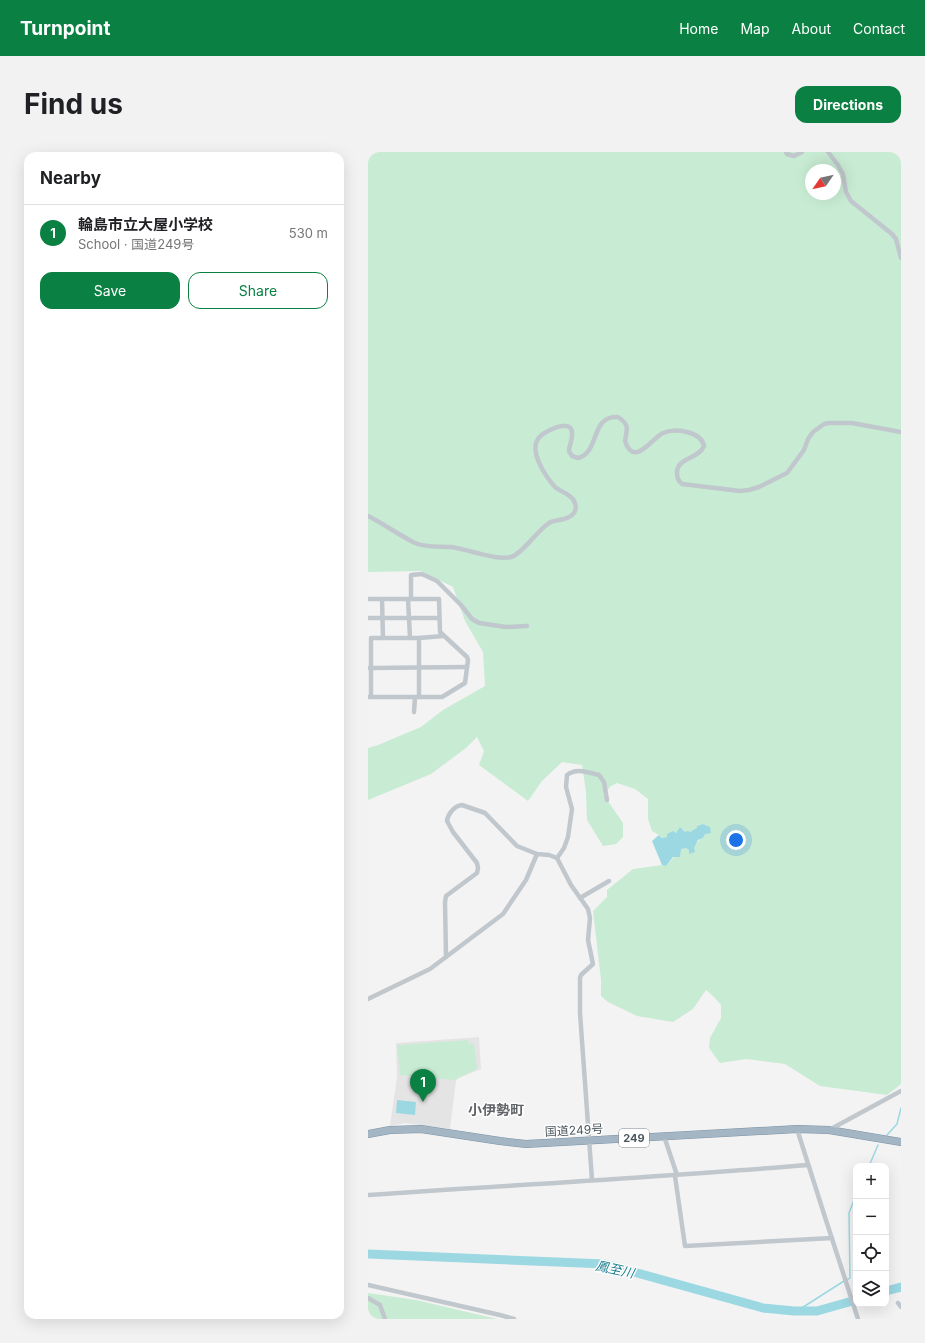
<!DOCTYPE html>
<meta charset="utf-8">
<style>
:root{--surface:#fff;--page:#f2f2f2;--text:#202124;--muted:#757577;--line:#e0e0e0;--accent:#0b8043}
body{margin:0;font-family:Inter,"Noto Sans JP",sans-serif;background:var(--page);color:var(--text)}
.controls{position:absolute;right:12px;bottom:12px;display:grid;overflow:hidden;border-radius:8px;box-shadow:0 4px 16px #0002}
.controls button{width:36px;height:36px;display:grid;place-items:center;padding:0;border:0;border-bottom:1px solid var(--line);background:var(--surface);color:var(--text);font:20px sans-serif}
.compass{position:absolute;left:437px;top:12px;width:36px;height:36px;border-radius:50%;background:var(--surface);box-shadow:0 4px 16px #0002;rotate:236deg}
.you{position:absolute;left:368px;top:688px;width:14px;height:14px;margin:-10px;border:3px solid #fff;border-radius:50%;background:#1a73e8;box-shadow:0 0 0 6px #1a73e833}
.badge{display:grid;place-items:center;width:26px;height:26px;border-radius:50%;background:var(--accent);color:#fff;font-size:13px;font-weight:700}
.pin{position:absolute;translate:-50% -33px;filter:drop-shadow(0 1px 2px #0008)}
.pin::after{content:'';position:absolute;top:21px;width:14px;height:12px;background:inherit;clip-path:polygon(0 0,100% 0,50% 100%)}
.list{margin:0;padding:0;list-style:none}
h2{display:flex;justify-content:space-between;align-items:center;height:52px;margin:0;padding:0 16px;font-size:17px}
h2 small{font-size:13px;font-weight:400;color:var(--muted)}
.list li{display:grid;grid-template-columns:26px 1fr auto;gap:12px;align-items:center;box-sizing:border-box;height:56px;padding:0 16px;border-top:1px solid var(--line)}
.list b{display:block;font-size:15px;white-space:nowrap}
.list p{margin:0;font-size:13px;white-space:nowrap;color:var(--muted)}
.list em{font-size:13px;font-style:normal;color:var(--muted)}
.actions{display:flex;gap:8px;padding:12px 16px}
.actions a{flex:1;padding:9px 0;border:1px solid var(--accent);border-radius:12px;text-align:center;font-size:14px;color:var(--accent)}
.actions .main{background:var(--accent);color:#fff}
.icon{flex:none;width:22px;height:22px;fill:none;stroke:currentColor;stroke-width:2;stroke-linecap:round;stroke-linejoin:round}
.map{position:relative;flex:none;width:533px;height:1167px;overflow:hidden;border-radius:12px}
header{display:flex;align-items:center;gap:24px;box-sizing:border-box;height:56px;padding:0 20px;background:var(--accent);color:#fff}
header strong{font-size:19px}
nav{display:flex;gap:22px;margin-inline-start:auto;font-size:14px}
.intro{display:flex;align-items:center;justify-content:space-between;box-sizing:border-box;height:96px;padding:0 24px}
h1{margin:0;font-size:28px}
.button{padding:10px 18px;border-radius:12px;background:var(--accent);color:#fff;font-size:14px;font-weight:700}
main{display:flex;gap:24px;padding:0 24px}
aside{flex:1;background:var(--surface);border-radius:12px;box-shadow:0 4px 16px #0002}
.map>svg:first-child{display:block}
.education{fill:#e5e4e4}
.green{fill:#c8ebd3;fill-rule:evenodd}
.water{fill:#9bd8e2}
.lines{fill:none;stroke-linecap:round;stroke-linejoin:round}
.stream{stroke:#9bd8e2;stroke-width:1.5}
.river{stroke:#9bd8e2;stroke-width:9}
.trunk-casing{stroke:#7c93a6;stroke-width:8}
.minor{stroke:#c0c7cd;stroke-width:4.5}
.trunk{stroke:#a4b6c4;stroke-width:7}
.labels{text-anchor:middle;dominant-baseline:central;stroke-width:3;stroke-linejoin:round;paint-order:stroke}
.shield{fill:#fff;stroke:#82898e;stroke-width:1}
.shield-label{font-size:11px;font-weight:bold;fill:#4c575e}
.street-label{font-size:12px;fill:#4c575e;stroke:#fff}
.water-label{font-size:13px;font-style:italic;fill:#1e8090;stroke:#fff}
.quarter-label{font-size:14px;font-weight:bold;fill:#606367;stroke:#fff}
</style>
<header>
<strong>Turnpoint</strong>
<nav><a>Home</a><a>Map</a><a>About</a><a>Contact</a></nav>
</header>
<div class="intro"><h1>Find us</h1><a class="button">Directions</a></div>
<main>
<aside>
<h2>Nearby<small></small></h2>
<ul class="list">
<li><span class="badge">1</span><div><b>輪島市立大屋小学校</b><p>School · 国道249号</p></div><em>530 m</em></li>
</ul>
<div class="actions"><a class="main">Save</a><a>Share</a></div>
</aside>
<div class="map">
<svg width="533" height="1167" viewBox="0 0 533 1167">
<rect width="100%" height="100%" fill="#f4f3f3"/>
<polygon class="education" points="111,885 113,917 91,926 88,929 82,977 37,971 22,974 29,925 28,891"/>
<g class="green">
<path d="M0,0H533V932L519,943L452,934L417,912L378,907L352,911L341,896L342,886L353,866V853L346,845L338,838L325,857L305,870L269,864L240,850L233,844V828L225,759L239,745V738L265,717L294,713L298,714C301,711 311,700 312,697L318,696L321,698V702C326,696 328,689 335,686L340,674L335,672L329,674V676C325,680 322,680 317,680L314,677L299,685L293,686L291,683L284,679L280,667V647L267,637L249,631L243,634L235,642L255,671V685L248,692L235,694L219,668L218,640L214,613L194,610L174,629L160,649L111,613L116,599L109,585L98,596L63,622L0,648V596L10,593L53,575L75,558L117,534L115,500L97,469L85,435L53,419L0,420ZM443,18H467V42H443Z"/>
<polygon points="100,888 100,891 106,892 109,917 86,928 32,923 29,893"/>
<polygon points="0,1141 48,1148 129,1167 0,1167"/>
</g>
<g class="water">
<polygon points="335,672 342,675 343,681 337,682 335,686 330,688 326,696 327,700 321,702 321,698 318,696 313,697 312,705 305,705 298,714 294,713 284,689 291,683 293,686 299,685 299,682 305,679 308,681 312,675 317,680 320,679 322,680 329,676 329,674"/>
<polygon points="29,948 48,950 47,963 28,961"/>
</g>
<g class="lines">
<g class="stream">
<polyline points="519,983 529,972 533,956"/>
<polyline points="501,1014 510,993"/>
<polyline points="479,1128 482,1126 481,1061 488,1043"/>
<polyline points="429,1159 476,1129"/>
</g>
<g class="river">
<polyline points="0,1102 237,1112 395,1156 426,1159 449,1159 488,1148"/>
<polyline points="518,1139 533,1135"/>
</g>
<g class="trunk-casing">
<polyline id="trunk" points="0,982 22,978 53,977 132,989 158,992 429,977 461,978 533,990"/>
</g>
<g class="minor">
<polyline points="418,0 419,2 426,4 434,0"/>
<polyline points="460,0 470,13 475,22 478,40 483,49 524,82 528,87 533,106"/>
<path d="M0,364C16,372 31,383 47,391C58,396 72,394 83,395C99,397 129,409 143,405C154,402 169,379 181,371C188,367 198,369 204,363C208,360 209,354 206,349C203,342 193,340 187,335C178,325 161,300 170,287C172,283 178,280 182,278C188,275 204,269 204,281C205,287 201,293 201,299L204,304L210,306C232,301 222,263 250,265C262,273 259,277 257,289C266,316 283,287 295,281C307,276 333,279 336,294C331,307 309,305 309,321C309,326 310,329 314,332L372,339L381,338L391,335L419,321L436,298L440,287L445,280L456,272L461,271H484L533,280"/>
<polyline points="0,447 71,447 72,480 99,505 100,508 97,531 74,545 0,545"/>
<polyline points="14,447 15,486"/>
<polyline points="40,447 42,486"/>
<polyline points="43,447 43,423 54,422 69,429 93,453 104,467 111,471 138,475 159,474"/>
<polyline points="0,466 71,466"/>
<polyline points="1,516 99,515"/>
<polyline points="3,545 3,486 51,486"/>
<polyline points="51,545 51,486 75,484"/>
<polyline points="46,560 47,545"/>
<path d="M189,706L196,696L200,685L204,657L198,635L199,623C209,615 221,621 231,623L236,630L239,648"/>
<polyline points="212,746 241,729"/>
<path d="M78,805L77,750L78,744L109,721L110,716L109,711L85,680L79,669C80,662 86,654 94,653L117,661L149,694L169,702L181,703L189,706L203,733L220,757L222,766L220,788L225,812L213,823L212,826V861L224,1028"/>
<polyline points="0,847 62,817 135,762 158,728 169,702"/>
<polyline points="429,977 456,1062 490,1167"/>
<polyline points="461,978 533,939"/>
<polyline points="296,984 309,1023"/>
<polyline points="307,1024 317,1094 464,1086"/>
<path d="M0,1043C147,1033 294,1025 440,1013"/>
<polyline points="0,1133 132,1163 146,1167"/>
<polyline points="0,1146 12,1153 17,1167"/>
<polyline points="530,1151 533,1155"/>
</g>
<use href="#trunk" class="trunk"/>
</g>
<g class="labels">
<rect class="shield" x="251" y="977" width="30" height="18" rx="3"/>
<g class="shield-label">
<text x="266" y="986">249</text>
</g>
<g class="street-label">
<text transform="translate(206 978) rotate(-3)">国道249号</text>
</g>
<g class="water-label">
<text transform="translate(247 1117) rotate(12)">鳳至川</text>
</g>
<g class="quarter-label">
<text x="128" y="957">小伊勢町</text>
</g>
</g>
</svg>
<div class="controls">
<button>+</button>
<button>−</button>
<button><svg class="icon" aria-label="locate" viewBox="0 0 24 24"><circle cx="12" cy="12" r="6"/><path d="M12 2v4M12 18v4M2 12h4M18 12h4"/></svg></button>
<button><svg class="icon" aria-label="layers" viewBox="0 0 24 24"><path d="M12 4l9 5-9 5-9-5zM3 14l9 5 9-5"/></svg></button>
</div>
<svg class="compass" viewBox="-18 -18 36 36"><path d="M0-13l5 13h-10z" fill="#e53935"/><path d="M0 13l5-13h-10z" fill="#757577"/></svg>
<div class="you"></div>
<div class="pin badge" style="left:55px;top:950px">1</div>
</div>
</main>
